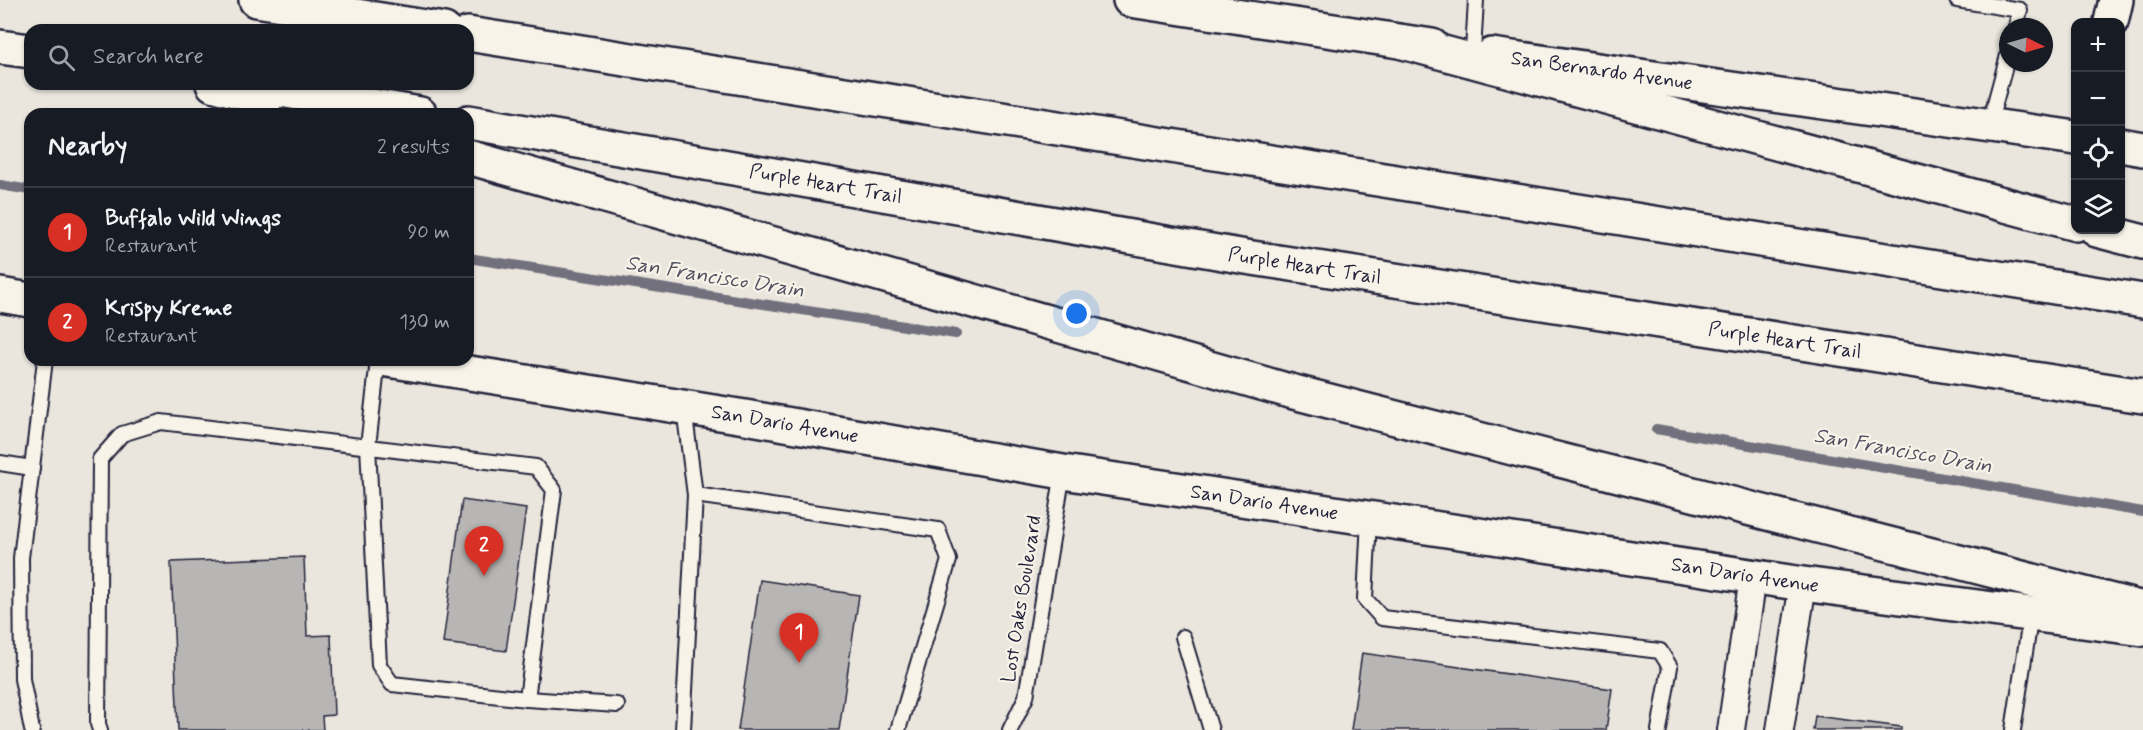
<!DOCTYPE html>
<meta charset="utf-8">
<style>
:root{--surface:#171b24;--page:#242831;--text:#f1f3f6;--muted:#9ea1a6;--line:#363941;--accent:#d93025}
body{margin:0;font-family:Mynerve,sans-serif;background:var(--page);color:var(--text)}
.controls{position:absolute;right:18px;top:18px;display:grid;overflow:hidden;border-radius:12px;box-shadow:0 2px 4px #0004}
.controls button{width:54px;height:54px;display:grid;place-items:center;padding:0;border:0;border-bottom:2px solid var(--line);background:var(--surface);color:var(--text);font:30px sans-serif}
.compass{position:absolute;left:1999px;top:18px;width:54px;height:54px;border-radius:50%;background:var(--surface);box-shadow:0 2px 4px #0004;rotate:95deg}
.you{position:absolute;left:1077px;top:314px;width:21px;height:21px;margin:-15px;border:4px solid #fff;border-radius:50%;background:#1a73e8;box-shadow:0 0 0 9px #1a73e833}
.badge{display:grid;place-items:center;width:39px;height:39px;border-radius:50%;background:var(--accent);color:#fff;font-size:20px;font-weight:700}
.pin{position:absolute;translate:-50% -50px;filter:drop-shadow(0 2px 3px #0008)}
.pin::after{content:'';position:absolute;top:32px;width:21px;height:18px;background:inherit;clip-path:polygon(0 0,100% 0,50% 100%)}
.list{margin:0;padding:0;list-style:none}
h2{display:flex;justify-content:space-between;align-items:center;height:78px;margin:0;padding:0 24px;font-size:26px}
h2 small{font-size:20px;font-weight:400;color:var(--muted)}
.list li{display:grid;grid-template-columns:39px 1fr auto;gap:18px;align-items:center;box-sizing:border-box;height:90px;padding:0 24px;border-top:2px solid var(--line)}
.list b{display:block;font-size:22px;white-space:nowrap}
.list p{margin:0;font-size:20px;white-space:nowrap;color:var(--muted)}
.list em{font-size:20px;font-style:normal;color:var(--muted)}
.icon{flex:none;width:33px;height:33px;fill:none;stroke:currentColor;stroke-width:2;stroke-linecap:round;stroke-linejoin:round}
.map{position:relative;flex:none;width:2143px;height:730px;overflow:hidden}
.search{position:absolute;background:var(--surface);box-shadow:0 2px 4px #0004;left:24px;top:24px;width:450px;height:66px;display:flex;align-items:center;gap:15px;box-sizing:border-box;padding:0 21px;border-radius:18px;color:var(--muted);font-size:22px}
.panel{position:absolute;background:var(--surface);box-shadow:0 2px 4px #0004;left:24px;top:108px;width:450px;height:258px;border-radius:18px}
.map>svg:first-child{display:block}
.lines{fill:none;stroke-linecap:round;stroke-linejoin:round}
.stream{stroke:#716f7b;stroke-width:10}
.building{fill:#b8b6b5;stroke:#22223b;stroke-width:1.5}
.service-casing{stroke:#22223b;stroke-width:18}
.minor-casing{stroke:#22223b;stroke-width:30}
.tertiary-casing{stroke:#22223b;stroke-width:38}
.secondary-casing{stroke:#22223b;stroke-width:38}
.motorway-casing{stroke:#22223b;stroke-width:38}
.service{stroke:#f7f3e8;stroke-width:14}
.minor{stroke:#f7f3e8;stroke-width:26}
.tertiary{stroke:#f7f3e8;stroke-width:33}
.secondary{stroke:#f7f3e8;stroke-width:33}
.motorway{stroke:#f7f3e8;stroke-width:33}
.labels{text-anchor:middle;dominant-baseline:central;stroke-width:4.5;stroke-linejoin:round;paint-order:stroke}
.street-label{font-size:20px;fill:#22223b;stroke:#f7f3e8}
.water-label{font-size:21px;font-style:italic;fill:#504f60;stroke:#f7f3e8}
</style>
<div class="map">
<svg width="2143" height="730" viewBox="0 0 2143 730">
<rect width="100%" height="100%" fill="#eae6de"/>
<filter id="ink" filterUnits="userSpaceOnUse"><feTurbulence type="fractalNoise" baseFrequency=".0167" numOctaves="2"/><feDisplacementMap in="SourceGraphic" scale="12" xChannelSelector="R" yChannelSelector="G"/><feConvolveMatrix kernelMatrix="1 2 1 2 8 2 1 2 1" color-interpolation-filters="sRGB"/></filter>
<g filter="url(#ink)">
<g class="lines">
<g class="stream">
<polyline points="0,185 30,190"/>
<polyline points="468,258 956,334"/>
<polyline points="1656,429 2143,512"/>
</g>
</g>
<g class="building">
<polygon points="462,500 526,509 506,651 443,643"/>
<polygon points="304,557 307,636 331,635 334,715 322,716 323,730 178,730 171,562"/>
<polygon points="760,580 859,595 839,730 738,730"/>
<polygon points="1362,653 1612,689 1606,730 1351,730"/>
<polygon points="1815,716 1901,727 1901,730 1813,730"/>
</g>
<g class="lines">
<g class="service-casing">
<g id="service">
<polyline points="1957,0 2020,10 2016,27"/>
<polyline points="1473,52 1476,0"/>
<polyline points="1989,125 2008,55"/>
<polyline points="378,360 368,446 379,665 392,684 527,699 617,705"/>
<polyline points="0,463 32,468"/>
<polyline points="695,495 938,530 949,560 898,730"/>
<polyline points="1369,519 1365,599 1382,618 1660,651 1670,667 1659,730"/>
<polyline points="1183,637 1211,730"/>
<polyline points="32,730 22,679 21,558 45,360"/>
<polyline points="100,730 98,724 100,459 122,434 161,422 536,467 554,490 527,699"/>
<polyline points="683,730 695,495 684,408"/>
<polyline points="1010,730 1026,697 1063,472"/>
<polyline points="2013,730 2031,614"/>
</g>
</g>
<g class="minor-casing">
<g id="minor">
<polyline points="1731,730 1753,577"/>
<polyline points="1780,730 1803,584"/>
</g>
</g>
<g class="tertiary-casing">
<polyline id="tertiary" points="2111,22 2116,0"/>
</g>
<g class="secondary-casing">
<g id="secondary">
<polyline points="1130,0 1432,46"/>
<path id="s1" d="M1492,55L2076,138"/>
<polyline points="2120,145 2143,149"/>
<polyline points="0,295 30,300"/>
<path id="s2" d="M388,360L745,417L1063,472L1803,584L2143,629"/>
</g>
</g>
<g class="motorway-casing">
<g id="motorway">
<polyline points="256,0 444,30"/>
<polyline points="468,34 2143,301"/>
<polyline points="1403,42 2076,224"/>
<polyline points="0,47 30,51"/>
<polyline points="213,84 266,99"/>
<polyline points="246,84 420,114"/>
<path id="s3" d="M468,122L1246,257L2143,396"/>
<polyline points="468,157 1286,390 2143,609"/>
<polyline points="2097,230 2143,242"/>
</g>
</g>
<use href="#service" class="service"/>
<use href="#minor" class="minor"/>
<use href="#tertiary" class="tertiary"/>
<use href="#secondary" class="secondary"/>
<use href="#motorway" class="motorway"/>
</g>
</g>
<g class="labels">
<g class="street-label">
<text stroke="none"><textPath href="#s1" startOffset="111">San Bernardo Avenue</textPath></text>
<text stroke="none"><textPath href="#s3" startOffset="363">Purple Heart Trail</textPath></text>
<text stroke="none"><textPath href="#s3" startOffset="849">Purple Heart Trail</textPath></text>
<text stroke="none"><textPath href="#s3" startOffset="1335">Purple Heart Trail</textPath></text>
<text stroke="none"><textPath href="#s2" startOffset="402">San Dario Avenue</textPath></text>
<text stroke="none"><textPath href="#s2" startOffset="888">San Dario Avenue</textPath></text>
<text stroke="none"><textPath href="#s2" startOffset="1374">San Dario Avenue</textPath></text>
<text transform="translate(1022 599) rotate(-81)">Lost Oaks Boulevard</text>
</g>
<g class="water-label">
<text transform="translate(715 277) rotate(9)">San Francisco Drain</text>
<text transform="translate(1903 451) rotate(10)">San Francisco Drain</text>
</g>
</g>
</svg>
<div class="controls">
<button>+</button>
<button>−</button>
<button><svg class="icon" aria-label="locate" viewBox="0 0 24 24"><circle cx="12" cy="12" r="6"/><path d="M12 2v4M12 18v4M2 12h4M18 12h4"/></svg></button>
<button><svg class="icon" aria-label="layers" viewBox="0 0 24 24"><path d="M12 4l9 5-9 5-9-5zM3 14l9 5 9-5"/></svg></button>
</div>
<svg class="compass" viewBox="-18 -18 36 36"><path d="M0-13l5 13h-10z" fill="#e53935"/><path d="M0 13l5-13h-10z" fill="#9ea1a6"/></svg>
<div class="you"></div>
<div class="pin badge" style="left:799px;top:663px">1</div>
<div class="pin badge" style="left:484px;top:576px">2</div>
<div class="search"><svg class="icon" aria-label="search" viewBox="0 0 24 24"><circle cx="10" cy="10" r="6"/><path d="M15 15l6 6"/></svg>Search here</div>
<section class="panel">
<h2>Nearby<small>2 results</small></h2>
<ul class="list">
<li><span class="badge">1</span><div><b>Buffalo Wild Wings</b><p>Restaurant</p></div><em>90 m</em></li>
<li><span class="badge">2</span><div><b>Krispy Kreme</b><p>Restaurant</p></div><em>130 m</em></li>
</ul>
</section>
</div>
